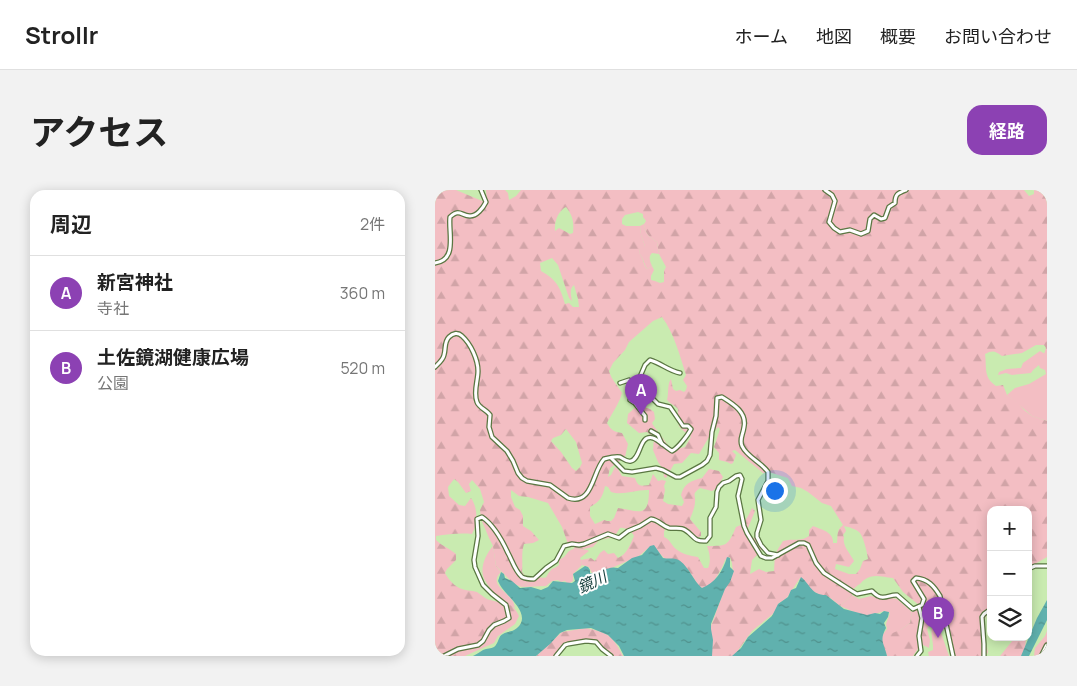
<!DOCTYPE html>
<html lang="ja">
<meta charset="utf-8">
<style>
:root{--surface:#fff;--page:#f2f2f2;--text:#222;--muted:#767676;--line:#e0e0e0;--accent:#8c41b3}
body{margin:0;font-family:Manrope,"Noto Sans JP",sans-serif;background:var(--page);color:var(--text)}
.controls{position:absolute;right:15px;bottom:15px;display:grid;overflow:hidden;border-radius:10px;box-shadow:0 2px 12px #0003}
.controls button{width:45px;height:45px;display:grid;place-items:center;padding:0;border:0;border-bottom:1px solid var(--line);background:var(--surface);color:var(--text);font:25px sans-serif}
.you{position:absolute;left:339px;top:300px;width:18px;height:18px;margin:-12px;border:4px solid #fff;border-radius:50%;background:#1a73e8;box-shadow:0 0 0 8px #1a73e833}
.badge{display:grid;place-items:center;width:32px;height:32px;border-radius:50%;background:var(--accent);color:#fff;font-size:16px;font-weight:700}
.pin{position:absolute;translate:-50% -41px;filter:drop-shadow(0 1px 2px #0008)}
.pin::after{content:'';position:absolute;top:26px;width:18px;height:15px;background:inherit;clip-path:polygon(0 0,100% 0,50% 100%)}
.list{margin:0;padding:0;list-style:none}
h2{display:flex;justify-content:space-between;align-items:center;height:65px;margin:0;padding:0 20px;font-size:21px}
h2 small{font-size:16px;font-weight:400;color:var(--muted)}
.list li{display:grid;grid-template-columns:32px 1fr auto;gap:15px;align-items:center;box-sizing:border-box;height:75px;padding:0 20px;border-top:1px solid var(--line)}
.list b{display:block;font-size:19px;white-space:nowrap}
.list p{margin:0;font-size:16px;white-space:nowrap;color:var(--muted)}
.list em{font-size:16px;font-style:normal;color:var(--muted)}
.icon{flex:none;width:28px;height:28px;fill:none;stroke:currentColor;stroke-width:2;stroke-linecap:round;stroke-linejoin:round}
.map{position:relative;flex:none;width:612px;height:466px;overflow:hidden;border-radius:15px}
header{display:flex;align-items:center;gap:30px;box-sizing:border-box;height:70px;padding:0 25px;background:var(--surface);border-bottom:1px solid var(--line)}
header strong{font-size:24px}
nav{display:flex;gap:28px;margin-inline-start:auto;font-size:18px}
.intro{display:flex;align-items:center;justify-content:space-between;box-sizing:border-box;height:120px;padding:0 30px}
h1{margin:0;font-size:35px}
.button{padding:12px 22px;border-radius:15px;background:var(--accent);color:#fff;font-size:18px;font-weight:700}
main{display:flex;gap:30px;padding:0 30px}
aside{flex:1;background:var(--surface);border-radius:15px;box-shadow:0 2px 12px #0003}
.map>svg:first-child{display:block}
.green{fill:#f3bec3}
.forest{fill:url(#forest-firs);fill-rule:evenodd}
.water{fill:url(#water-ripples)}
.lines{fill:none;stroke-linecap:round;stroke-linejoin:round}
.minor-casing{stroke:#5a7742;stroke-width:5.5}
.major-casing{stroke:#5a7742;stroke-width:7}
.minor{stroke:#fff;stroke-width:3}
.major{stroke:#fff;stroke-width:4.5}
.labels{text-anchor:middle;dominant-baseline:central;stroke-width:4;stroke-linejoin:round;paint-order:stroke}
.water-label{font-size:15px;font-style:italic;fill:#19403e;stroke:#fff}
</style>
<header>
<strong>Strollr</strong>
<nav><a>ホーム</a><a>地図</a><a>概要</a><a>お問い合わせ</a></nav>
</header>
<div class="intro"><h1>アクセス</h1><a class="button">経路</a></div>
<main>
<aside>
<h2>周辺<small>2件</small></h2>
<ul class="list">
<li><span class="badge">A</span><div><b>新宮神社</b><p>寺社</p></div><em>360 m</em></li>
<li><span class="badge">B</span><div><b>土佐鏡湖健康広場</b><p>公園</p></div><em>520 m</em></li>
</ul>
</aside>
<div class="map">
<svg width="612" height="466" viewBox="0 0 612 466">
<defs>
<pattern id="forest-firs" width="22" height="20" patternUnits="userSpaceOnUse" patternTransform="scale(1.25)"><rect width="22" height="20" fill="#f3bec3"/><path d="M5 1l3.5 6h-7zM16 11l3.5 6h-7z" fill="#d1a4a7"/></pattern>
<pattern id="water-ripples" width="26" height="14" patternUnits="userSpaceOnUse" patternTransform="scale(1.25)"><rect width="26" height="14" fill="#60b1ae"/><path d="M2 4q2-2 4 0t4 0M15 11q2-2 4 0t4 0" fill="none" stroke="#50918d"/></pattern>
</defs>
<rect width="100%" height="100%" fill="#c9ebb0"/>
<g class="green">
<path d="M209,34C210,43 214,47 222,52L224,64L217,63C213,67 215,71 217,76L212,79C209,74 208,67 204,63L205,59L210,56L206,45L205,36Z"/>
<polygon points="605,161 612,165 612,231 597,226 582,213 572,205 580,198 594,194 611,184 610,180 605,178 604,175 598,180 596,183 577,185 571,183 563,185 564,182 572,179 586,178 588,173"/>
<path d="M58,356L61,376L66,382C54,394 70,400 77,410C79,412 79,415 80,418L72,414L63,412C62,404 55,399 51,392C43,381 50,365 58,356Z"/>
<path d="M140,358L152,360L154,361L145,368L146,370L147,375L138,384V391L133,394L130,391L126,392L123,390L117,391L111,396L87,397L94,391L101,387C117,389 108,387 117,379C119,378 122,377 124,375V370L129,367L134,361Z"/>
<polygon points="417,405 424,409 436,406 449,410 457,408 462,409 477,422 475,433 467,439 446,450 448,444 452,439 451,434 455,423 449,421 431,427 405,416"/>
<path d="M500,432L503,434L514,466H494L493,462L498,460C499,450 493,440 500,432Z"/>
</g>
<g class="forest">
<path d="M0,0H21L52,13L51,0H70L73,3L74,10L81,6L86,0H589L594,6L599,4V0H609L612,2V165L609,164L611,158L609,155H601L587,163L567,166C560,161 558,160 550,164C552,178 548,187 561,196L568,195L572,205L583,213L589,220L597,226L612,231V367L593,378V320H556V418C550,425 547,436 548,446C549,451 552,457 553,462L551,466H518L508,434L500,428L496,433L492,439L495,450L494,458L486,454L478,466H452L446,450L453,445L467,439L475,433L477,422L484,415L468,402L458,388C446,387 439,383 429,390C427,391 426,394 423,395C419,399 417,398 417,405L405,416L394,407L387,406L374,399L365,388L351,409L344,413L339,423L317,441L299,466H276L275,439L290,397L298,382L297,373L295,367L290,370C288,376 280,392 274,396C272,397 268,398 265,398L254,381L248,375L229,368L218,356C211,358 208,364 202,367L167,382L157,383L154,377L147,375L146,370L156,368L160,371L165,363L169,360L173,364L179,363L183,368C192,364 195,355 199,346C197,341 190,337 185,338L179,347L164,350L158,357L149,359L140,358L133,354L127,337L113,313L93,307L84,306L76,300V307L80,317L85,320L88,326V336L96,341L104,350L98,353L89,354C86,363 88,372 87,382L94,391L87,397L79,394L61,376L58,356L54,348L46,329L45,320L49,312L45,299L37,290L34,294L36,301L31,303L23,292L19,289L13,297L14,306L24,315L30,316L36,308C43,318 43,333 37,344C26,343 13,344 1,346V350C7,356 14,358 21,364V370L12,379L10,383C13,389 20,397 27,399C31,401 36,400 42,402C47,405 50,409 55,410C70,414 77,411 84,426L80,434L63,446L59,453L30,466H0ZM131,17C138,26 139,32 138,43L135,44L124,38L120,41C119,32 123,21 131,17ZM203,22L208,24V27L211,31L209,34C210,43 214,47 222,52L224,64L231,77L229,81V92L225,93L220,91L216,90V86L219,80L217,76L212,79C208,74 208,67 204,63L205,59H208L210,56L206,45L205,36H191L187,34V29L190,25ZM117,68L123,75L134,108L137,111C136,105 134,99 139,95L143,109L144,117H138L134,113L130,114C125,97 122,90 106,81L105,73ZM227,127C239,143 245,166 251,185L248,190L252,196L251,200L249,202L245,200L241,201L238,199L236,189C232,194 234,203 232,210C235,214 240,215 243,219C242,238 243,236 256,247L250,257L239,260C233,256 231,253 227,247C224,242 221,240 217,233L220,229L219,222L215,219L203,215L193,224L192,233L204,243L212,242L219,248L218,260L223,272L228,279L229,287L231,288L239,274L247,273L256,263L264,264L274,247L283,237L285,239L279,257L284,263V270L292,272L296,274L298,273L301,265L297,261L300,260L328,283H337L353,288L357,296L366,298L373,302L387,313L396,316L408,335C401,340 403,346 402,353H398C399,342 387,340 378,336L374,340V346C366,352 358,348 348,351L340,364L339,381L331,382L324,379L315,384L317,370L326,361L328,356L323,349L316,347L313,343V338L320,321L317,318C313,326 310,334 301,337C293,356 292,356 272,356C275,364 276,371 273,378H269L263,367C255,366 247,364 241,359C236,355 235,349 229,347V342L231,337L244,336L261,349L266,346V342L255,329C257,324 260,317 260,312C261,304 256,305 265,298L277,301L282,298L288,287L284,281L274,279L267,288C256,291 249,293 246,305L249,312L247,316L233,314L228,311L230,300L229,296L231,291L227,290L223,291L218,284L214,295C205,296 203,297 200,288L187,286L183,279L180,277L176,285L173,287L175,278L190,267L193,254L187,243C179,242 176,240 172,233C177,223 184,214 187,203C182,194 177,191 174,181L178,173L190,160L194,152L218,131ZM131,239L141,252L147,273L145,277L141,281L137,278L126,262L116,251L118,248L126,245ZM170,296L173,297L176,302C188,306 201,299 214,300C214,329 204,321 183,318L179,328L176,331H172L169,330L160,334L155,326V317C165,312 168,306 170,296ZM409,336C414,337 421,339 425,343C429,349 432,362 433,369L428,371L425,379L421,384H414L400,379L401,374L414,377L419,371C415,363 407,356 409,347L408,345L411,341Z"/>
<path d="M151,438C174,443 177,445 188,466H173L167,456L159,453L146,452L130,456L122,466H101L127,442Z"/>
<polygon points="612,441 612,466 599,466 600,458 610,446"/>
<polygon points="579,447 591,447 590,461 588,466 565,466 578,450"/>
</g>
<g class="water">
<path d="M219,355L228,368C232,369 237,368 241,369C252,372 258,391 267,398C280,393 288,381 292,367L295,368V377L299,381L295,392L290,399L276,434V439L278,450L277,466H189L184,456L173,445L156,438L132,440L125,443L115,454L101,466H38C42,464 45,462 48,460C52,458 56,459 59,457C64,453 63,446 68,444C73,441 78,442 82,438C98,424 71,406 65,395L63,391L66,382L69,384L70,388L77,391L85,398L96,397L106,400L113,397L118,391L137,393L140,391L138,384L150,376L153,377L155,380V383C166,385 171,375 183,378L197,368L207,365L215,356Z"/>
<path d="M366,387C376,395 376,405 391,405L409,419L432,425L440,423L445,424L449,421L454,422L453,427L449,433L451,438C444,451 449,453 452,466H297L306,458L313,447L337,426L343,414L353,407L356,400L361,398Z"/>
<polygon points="612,410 612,430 594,466 586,466 602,428"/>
</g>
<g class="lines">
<g class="minor-casing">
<g id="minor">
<path d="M390,0L397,5L400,11L394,32L399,38L405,42L415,40L426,44L433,41L435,29L439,25L446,29L450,28L454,17L460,13C460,4 463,3 471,0"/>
<path d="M0,73C23,70 13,42 15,27C25,18 26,26 35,26C42,26 48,18 51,12L46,0"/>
<path d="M0,177C4,173 8,170 9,165C11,158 9,152 14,147C18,143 23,142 27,146C36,154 43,170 43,181C43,191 38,202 42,212C44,218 52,220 55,225L54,237L57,247L72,261L78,271L83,283L87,288L92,291L115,295L133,308C158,316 157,282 169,269C173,268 180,266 185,267C189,269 191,272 196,271C206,269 204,244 218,248C222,249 232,258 237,261C243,258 253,245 256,239L253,236H248L235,217L223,214L218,209H207L198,212L195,210L210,175L215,170C226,173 234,181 245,183"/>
<polyline points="185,193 194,190 200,197"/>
<polyline points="199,212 210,226 210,230"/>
<polyline points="216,241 223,245 227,254"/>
<path d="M176,268L189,281L197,282L221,278L228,280L241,287H245L267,275L272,271L275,265L277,242L281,226L282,208L287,207C298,214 312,222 309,237C308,245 304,249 307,256C312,267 326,272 333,282V291L323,310L326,330L322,343V347L326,355L333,363L343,365"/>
<polyline points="593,379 600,376 612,376"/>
<path d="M9,466L23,459L43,455L48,451L54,440L59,435L69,431L74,428L71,415L57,404L48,395L40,377L39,370L43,346L42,329L47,327C59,335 67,350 73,363C77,370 80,381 87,387C91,389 94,389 99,389L111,378L121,371L129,356L137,354L144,355L149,354L173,344L184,348L193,341L205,336L216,329C224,330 227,336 234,338C239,339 246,337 250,340C259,345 258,352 271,351L275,346V328L281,317L282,302L284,297L288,293L294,291L301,286L305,285L307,289L303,306L309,336L312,343L326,366L331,368H337L364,353H369L373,355L381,373L389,383L417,401L422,404L437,401C439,403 441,405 443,406C449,410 456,404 462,405L478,419L487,415L489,409L478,391L481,388C493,389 499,396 505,406L518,466"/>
<polyline points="121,466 130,455 133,454 151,451 161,452 167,459 176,466"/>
<polyline points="482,466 486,461 484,446 487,428 484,417"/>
<polyline points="549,466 549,454 547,427 549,424 556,419"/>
</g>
</g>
<g class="major-casing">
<polyline id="major" points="607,466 612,456"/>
</g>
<use href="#minor" class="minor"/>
<use href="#major" class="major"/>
</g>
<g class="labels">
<g class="water-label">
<text transform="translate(157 392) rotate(-25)">鏡川</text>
</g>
</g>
</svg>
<div class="controls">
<button>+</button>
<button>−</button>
<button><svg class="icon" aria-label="layers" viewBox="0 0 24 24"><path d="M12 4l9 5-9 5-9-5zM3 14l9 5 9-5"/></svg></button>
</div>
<div class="you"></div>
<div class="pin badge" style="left:206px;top:225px">A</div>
<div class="pin badge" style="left:503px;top:448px">B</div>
</div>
</main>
